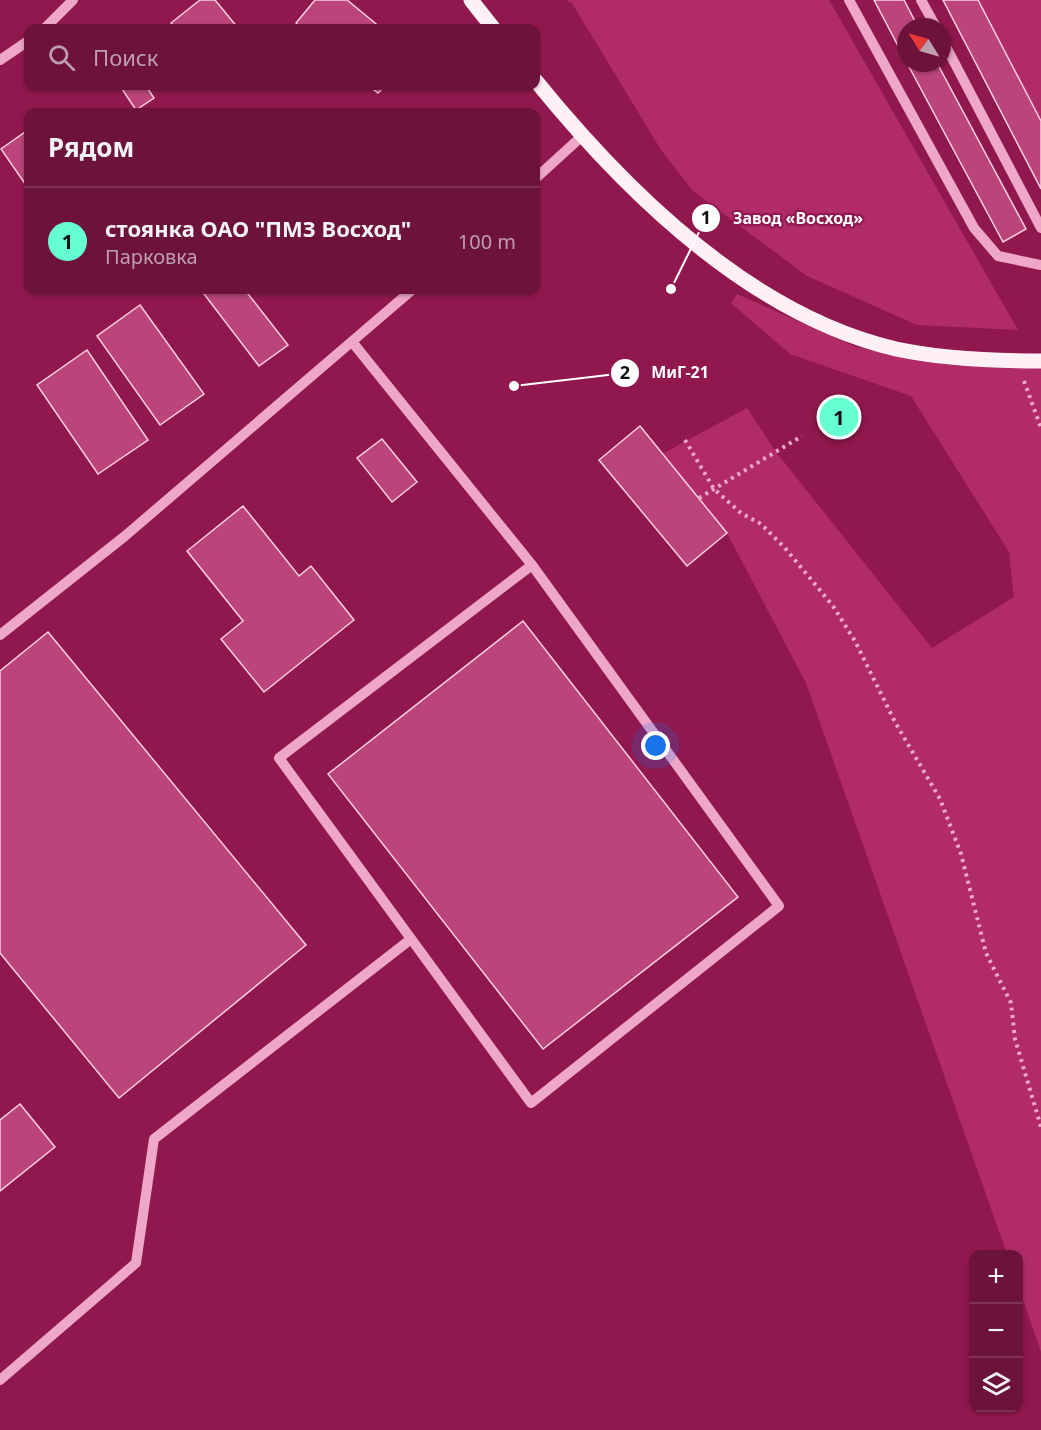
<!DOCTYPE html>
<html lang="ru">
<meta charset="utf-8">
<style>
:root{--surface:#6d123a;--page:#721b42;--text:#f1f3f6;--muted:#bf9eaf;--line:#7f3254;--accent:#66ffd1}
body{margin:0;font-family:"Noto Sans",sans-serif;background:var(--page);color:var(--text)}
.controls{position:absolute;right:18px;bottom:18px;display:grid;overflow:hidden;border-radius:12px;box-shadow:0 2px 4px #0004}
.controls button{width:54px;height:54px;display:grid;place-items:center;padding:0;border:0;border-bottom:2px solid var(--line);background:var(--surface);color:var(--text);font:30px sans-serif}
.compass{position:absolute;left:897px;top:18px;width:54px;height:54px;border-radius:50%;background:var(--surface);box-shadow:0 2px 4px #0004;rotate:307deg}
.you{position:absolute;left:656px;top:746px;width:21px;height:21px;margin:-15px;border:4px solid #fff;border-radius:50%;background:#1a73e8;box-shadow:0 0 0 9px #1a73e833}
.badge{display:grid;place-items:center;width:39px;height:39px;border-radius:50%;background:var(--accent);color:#111;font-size:20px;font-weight:700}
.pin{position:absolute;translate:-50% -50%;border:3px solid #fff;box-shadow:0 2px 6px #0006}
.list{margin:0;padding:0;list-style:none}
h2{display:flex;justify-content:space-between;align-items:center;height:78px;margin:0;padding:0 24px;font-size:26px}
h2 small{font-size:20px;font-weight:400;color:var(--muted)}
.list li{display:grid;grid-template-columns:39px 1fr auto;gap:18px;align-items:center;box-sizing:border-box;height:108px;padding:0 24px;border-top:2px solid var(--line)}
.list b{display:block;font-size:22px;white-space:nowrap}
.list p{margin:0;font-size:20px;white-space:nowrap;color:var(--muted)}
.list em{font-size:20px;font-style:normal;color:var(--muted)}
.icon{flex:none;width:33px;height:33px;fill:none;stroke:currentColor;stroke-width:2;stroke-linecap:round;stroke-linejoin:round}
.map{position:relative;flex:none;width:1041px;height:1430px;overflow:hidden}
.search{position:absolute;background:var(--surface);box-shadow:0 2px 4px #0004;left:24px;top:24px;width:516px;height:66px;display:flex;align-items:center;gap:15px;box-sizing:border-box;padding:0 21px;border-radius:12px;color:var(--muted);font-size:22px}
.panel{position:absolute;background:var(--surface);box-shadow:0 2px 4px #0004;left:24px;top:108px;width:516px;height:186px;border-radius:12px}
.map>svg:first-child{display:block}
.green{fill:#b02b68}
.building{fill:#bb457b;stroke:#fbcee3;stroke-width:1.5}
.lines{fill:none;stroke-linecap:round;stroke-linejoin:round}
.path{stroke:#efa7c9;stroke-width:4;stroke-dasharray:3 4.5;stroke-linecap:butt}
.minor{stroke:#efa7c9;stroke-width:10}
.major{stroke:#fff0f6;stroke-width:15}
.leader{fill:none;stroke:#fff;stroke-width:2}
.callout-dot{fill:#fff;stroke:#91184e;stroke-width:2}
.mark-label{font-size:18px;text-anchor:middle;font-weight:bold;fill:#111}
.callout-label{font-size:16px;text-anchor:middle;font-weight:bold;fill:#fff;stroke:#91184e;stroke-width:4.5;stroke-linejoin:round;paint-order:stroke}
</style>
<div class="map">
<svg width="1041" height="1430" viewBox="0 0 1041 1430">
<rect width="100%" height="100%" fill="#91184e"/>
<g class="green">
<polygon points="566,0 829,0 1018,330 917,325 807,276 693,191 661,150 572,3"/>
<polygon points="978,0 1041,0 1041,121"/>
<polygon points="737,294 856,347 952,364 1041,368 1041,1352 1019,1288 1018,1254 1007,1254 806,683 727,533 662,454 747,408 776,452 932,648 1014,597 1009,552 911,396 790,354 731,303"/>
</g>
<g class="building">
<polygon points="200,0 215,0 238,28 176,28 171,23"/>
<polygon points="315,0 347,0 381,28 302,28 296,23"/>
<polygon points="874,0 904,0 918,27 906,27 906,61"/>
<polygon points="943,0 978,0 1041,121 1041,189"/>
<polygon points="907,63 937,63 1026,229 1003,242"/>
<polygon points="120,86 146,86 154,98 136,110"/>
<polygon points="369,86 385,86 378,93"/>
<polygon points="28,130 28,188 1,149"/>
<polygon points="201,290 245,290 288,345 259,366"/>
<polygon points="140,305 204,394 160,425 97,336"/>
<polygon points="87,350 148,440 98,474 37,385"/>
<polygon points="640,426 727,533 687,566 599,460"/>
<polygon points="382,439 417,482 392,502 357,458"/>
<polygon points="243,506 299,576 311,566 354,620 264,692 221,639 243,621 187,551"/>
<polygon points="523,621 738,897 543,1049 328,774"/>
<polygon points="48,632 306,945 119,1098 0,953 0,671"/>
<polygon points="20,1104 55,1147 0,1191 0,1120"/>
</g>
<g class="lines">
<g class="path">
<polyline points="1024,381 1041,428"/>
<polyline points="685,440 714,489 741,513 761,524 785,548 833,606 855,641 895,722 940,799 961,854 986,953 1011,1003 1015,1039 1041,1127"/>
<polyline points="699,498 802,436"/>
</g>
<g class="minor">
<polyline points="849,0 974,228 998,256 1041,265"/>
<polyline points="921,0 936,27"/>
<polyline points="45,28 73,0"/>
<polyline points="942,39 1041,228"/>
<polyline points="0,60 28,41"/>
<polyline points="536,178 581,137"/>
<polyline points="353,343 532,565 279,758 531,1103 779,906 532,565"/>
<polyline points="0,635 125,536 412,290"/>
<polyline points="0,1380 136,1263 154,1139 411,939"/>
</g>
<g class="major">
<polyline points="471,0 493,28"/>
<path d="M536,81C626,192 750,315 896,349C943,359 993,361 1041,361"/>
</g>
</g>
<path class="leader" d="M671 289L706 218M514 386L625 373"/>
<g class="callout-dot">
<circle cx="671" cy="289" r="6"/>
<circle cx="514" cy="386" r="6"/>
<circle cx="706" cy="218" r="15"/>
<circle cx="625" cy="373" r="15"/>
</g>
<g class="mark-label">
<text x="706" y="224">1</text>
<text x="625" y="379">2</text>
</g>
<g class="callout-label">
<text x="798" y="224">Завод «Восход»</text>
<text x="680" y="378">МиГ-21</text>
</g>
</svg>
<div class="controls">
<button>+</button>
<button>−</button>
<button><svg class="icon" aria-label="layers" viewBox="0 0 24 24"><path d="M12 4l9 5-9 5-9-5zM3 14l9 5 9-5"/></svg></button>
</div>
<svg class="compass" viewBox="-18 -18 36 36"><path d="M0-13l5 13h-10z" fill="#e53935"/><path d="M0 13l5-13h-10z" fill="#bf9eaf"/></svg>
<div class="you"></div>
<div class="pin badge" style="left:839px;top:417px">1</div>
<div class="search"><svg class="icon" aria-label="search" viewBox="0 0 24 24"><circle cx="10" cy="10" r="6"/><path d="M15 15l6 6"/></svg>Поиск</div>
<section class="panel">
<h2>Рядом<small></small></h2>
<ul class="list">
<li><span class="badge">1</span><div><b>стоянка ОАО &quot;ПМЗ Восход&quot;</b><p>Парковка</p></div><em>100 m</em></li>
</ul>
</section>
</div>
